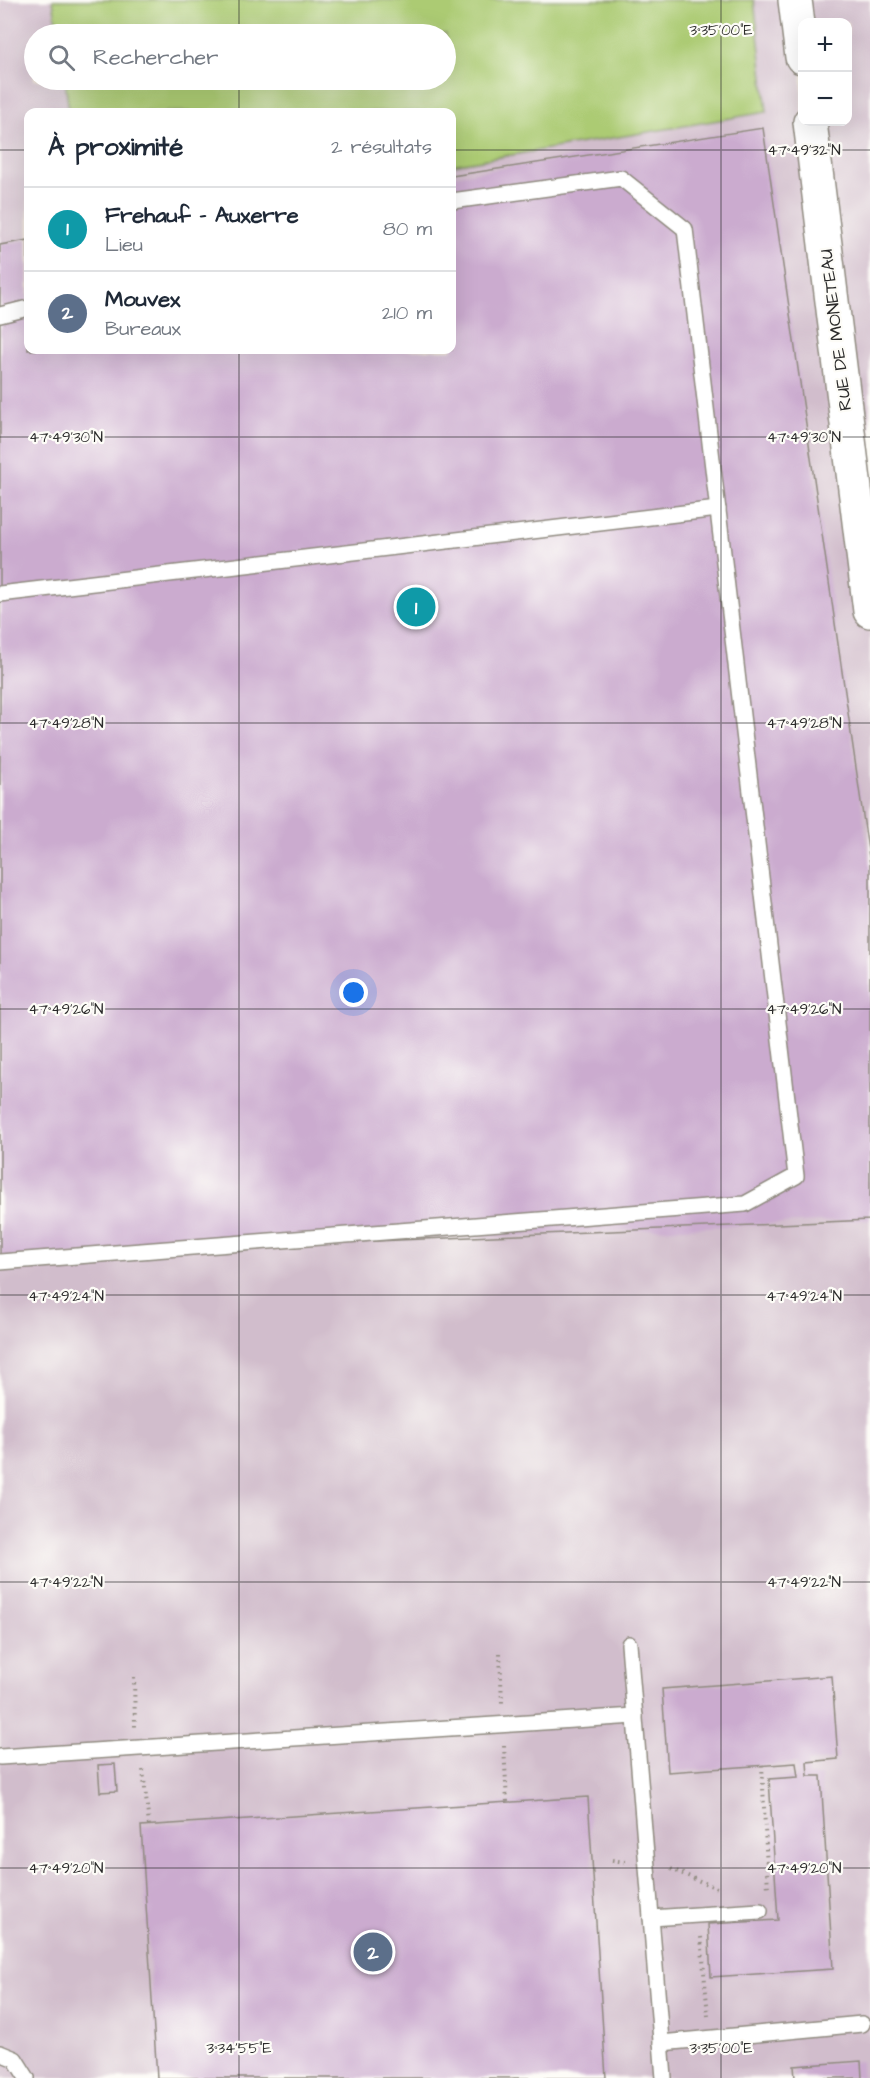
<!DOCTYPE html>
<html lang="fr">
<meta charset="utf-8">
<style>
:root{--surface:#fff;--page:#f2f2f3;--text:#1f2937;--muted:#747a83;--line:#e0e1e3;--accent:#1a73e8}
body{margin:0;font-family:"Architects Daughter",sans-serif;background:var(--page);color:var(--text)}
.controls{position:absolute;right:18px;top:18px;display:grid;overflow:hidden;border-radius:12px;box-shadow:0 6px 24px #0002}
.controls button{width:54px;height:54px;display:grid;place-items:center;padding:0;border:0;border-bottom:2px solid var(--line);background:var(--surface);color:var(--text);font:30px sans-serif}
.you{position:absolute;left:354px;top:993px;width:21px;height:21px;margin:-15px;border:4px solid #fff;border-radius:50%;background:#1a73e8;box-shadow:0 0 0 9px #1a73e833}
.badge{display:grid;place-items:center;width:39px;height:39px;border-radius:50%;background:var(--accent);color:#fff;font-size:20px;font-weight:700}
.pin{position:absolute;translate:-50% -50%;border:3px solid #fff;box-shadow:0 2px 6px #0006}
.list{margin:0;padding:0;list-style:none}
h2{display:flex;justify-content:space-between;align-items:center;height:78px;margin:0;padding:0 24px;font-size:26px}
h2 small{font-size:20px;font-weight:400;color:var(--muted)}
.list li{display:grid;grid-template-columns:39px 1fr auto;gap:18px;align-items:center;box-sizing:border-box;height:84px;padding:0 24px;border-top:2px solid var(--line)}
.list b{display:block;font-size:22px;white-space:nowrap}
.list p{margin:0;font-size:20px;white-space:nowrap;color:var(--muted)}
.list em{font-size:20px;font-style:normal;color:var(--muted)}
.icon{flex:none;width:33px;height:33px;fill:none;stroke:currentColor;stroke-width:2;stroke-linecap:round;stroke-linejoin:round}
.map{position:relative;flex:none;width:870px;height:2078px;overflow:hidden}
.search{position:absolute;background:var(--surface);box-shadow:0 6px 24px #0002;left:24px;top:24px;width:432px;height:66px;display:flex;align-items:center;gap:15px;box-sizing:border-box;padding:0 21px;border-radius:33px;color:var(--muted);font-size:22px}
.panel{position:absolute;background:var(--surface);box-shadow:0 6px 24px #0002;left:24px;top:108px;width:432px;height:246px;border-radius:12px}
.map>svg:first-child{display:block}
.industrial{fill:#d1bdcc;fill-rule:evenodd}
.green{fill:#accb73;stroke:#6c7b4f;stroke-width:1.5}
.building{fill:#cbabcf}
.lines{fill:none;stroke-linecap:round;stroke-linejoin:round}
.lane-casing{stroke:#908b80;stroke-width:18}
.secondary-casing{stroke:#908b80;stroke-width:36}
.path{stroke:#908b80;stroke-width:4;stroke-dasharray:1.5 4.5;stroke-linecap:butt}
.lane{stroke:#fff;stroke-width:15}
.secondary{stroke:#fff;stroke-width:33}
.ticks{fill:none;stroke:#2b2b2b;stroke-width:1.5;stroke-opacity:0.45}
.labels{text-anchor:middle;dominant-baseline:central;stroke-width:4.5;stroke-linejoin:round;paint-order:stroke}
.street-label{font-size:18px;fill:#2b2b2b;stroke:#fdfcf7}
.ticks-label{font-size:15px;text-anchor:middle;fill:#2b2b2b;stroke:#fdfcf7;stroke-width:4.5;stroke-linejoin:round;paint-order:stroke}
</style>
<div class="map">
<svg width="870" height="2078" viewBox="0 0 870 2078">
<rect width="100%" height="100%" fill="#fdfcf7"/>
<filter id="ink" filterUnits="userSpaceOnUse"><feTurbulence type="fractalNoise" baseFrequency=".0167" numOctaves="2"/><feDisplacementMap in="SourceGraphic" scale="12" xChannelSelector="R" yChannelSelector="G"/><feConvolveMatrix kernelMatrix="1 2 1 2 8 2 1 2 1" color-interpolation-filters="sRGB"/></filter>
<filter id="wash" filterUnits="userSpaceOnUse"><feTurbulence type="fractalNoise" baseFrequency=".008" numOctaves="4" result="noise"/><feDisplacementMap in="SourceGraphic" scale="24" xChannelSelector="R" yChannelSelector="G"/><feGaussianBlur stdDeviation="1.35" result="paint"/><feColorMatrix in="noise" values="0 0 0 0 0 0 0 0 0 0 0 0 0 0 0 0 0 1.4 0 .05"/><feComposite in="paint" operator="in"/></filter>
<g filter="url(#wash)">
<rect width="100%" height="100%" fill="#f5ebd5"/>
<path class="industrial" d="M0,0H53L58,34H34V80H65L69,112H28V350H452V165L767,112L754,0H870V2078H0ZM802,22H848V122H802Z"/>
<polygon class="green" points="53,0 754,0 767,112 452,165 452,112 69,112 65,80 446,80 446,34 58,34"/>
<g id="blocks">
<g class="building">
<polygon points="763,128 870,864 870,1220 0,1257 0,245 28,240 28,350 452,350 452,176"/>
<polygon points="832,1676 838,1759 807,1762 808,1776 821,1776 833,1969 711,1977 708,1924 778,1920 769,1779 798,1777 796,1763 668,1772 662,1689"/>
<polygon points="115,1764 117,1791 100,1792 98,1765"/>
<polygon points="588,1797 606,2078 157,2078 141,1826"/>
<polygon points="861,2061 862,2078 795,2078 794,2066"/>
</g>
</g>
</g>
<g filter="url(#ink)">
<use href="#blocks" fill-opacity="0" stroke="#908b80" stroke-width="1.5"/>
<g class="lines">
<g class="lane-casing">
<g id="lane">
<polyline points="0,315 28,308"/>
<polyline points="0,594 718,509"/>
<polyline points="0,1262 745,1204 796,1176 685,229 621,178 452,201"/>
<polyline points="629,1644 664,2078"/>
<polyline points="0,1757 635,1716"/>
<polyline points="651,1918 760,1911"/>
<polyline points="661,2043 862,2024"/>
<polyline points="0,2053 15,2059 27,2078"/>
</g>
</g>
<g class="secondary-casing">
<g id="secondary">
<polyline points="795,0 802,57"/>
<polyline points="810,122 870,611"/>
</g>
</g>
<g class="path">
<polyline points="500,1653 502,1703"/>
<polyline points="134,1677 135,1727"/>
<polyline points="504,1746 507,1802"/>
<polyline points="762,1765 768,1890"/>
<polyline points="143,1770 149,1825"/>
<polyline points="612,1860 625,1862"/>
<polyline points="671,1869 719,1889"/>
<polyline points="701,1937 708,2016"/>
</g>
<use href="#lane" class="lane"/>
<use href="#secondary" class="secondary"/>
</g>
</g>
<path class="ticks" d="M239,0V34M721,0V2078M239,80V112M0,150H28M452,150H870M239,350V2078M0,437H870M0,723H870M0,1009H870M0,1295H870M0,1582H870M0,1868H870"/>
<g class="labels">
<g class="street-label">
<text transform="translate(836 330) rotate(-97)">RUE DE MONETEAU</text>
</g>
</g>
<g class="ticks-label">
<text x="721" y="35">3°35'00"E</text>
<text x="804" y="155">47°49'32"N</text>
<text x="66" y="442">47°49'30"N</text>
<text x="804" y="442">47°49'30"N</text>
<text x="66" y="728">47°49'28"N</text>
<text x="804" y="728">47°49'28"N</text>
<text x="66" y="1014">47°49'26"N</text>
<text x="804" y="1014">47°49'26"N</text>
<text x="66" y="1301">47°49'24"N</text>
<text x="804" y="1301">47°49'24"N</text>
<text x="66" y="1587">47°49'22"N</text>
<text x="804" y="1587">47°49'22"N</text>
<text x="66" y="1873">47°49'20"N</text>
<text x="804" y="1873">47°49'20"N</text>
<text x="239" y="2053">3°34'55"E</text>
<text x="721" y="2053">3°35'00"E</text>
</g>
</svg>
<div class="controls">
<button>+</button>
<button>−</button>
</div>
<div class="you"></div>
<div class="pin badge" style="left:416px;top:607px;background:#0f9aa8">1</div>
<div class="pin badge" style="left:373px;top:1952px;background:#5c6f8a">2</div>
<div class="search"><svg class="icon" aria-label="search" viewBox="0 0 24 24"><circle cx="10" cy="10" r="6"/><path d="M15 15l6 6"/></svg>Rechercher</div>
<section class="panel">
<h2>À proximité<small>2 résultats</small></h2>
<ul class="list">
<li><span class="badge" style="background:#0f9aa8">1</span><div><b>Frehauf - Auxerre</b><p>Lieu</p></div><em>80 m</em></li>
<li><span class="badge" style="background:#5c6f8a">2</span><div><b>Mouvex</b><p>Bureaux</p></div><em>210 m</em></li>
</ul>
</section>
</div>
